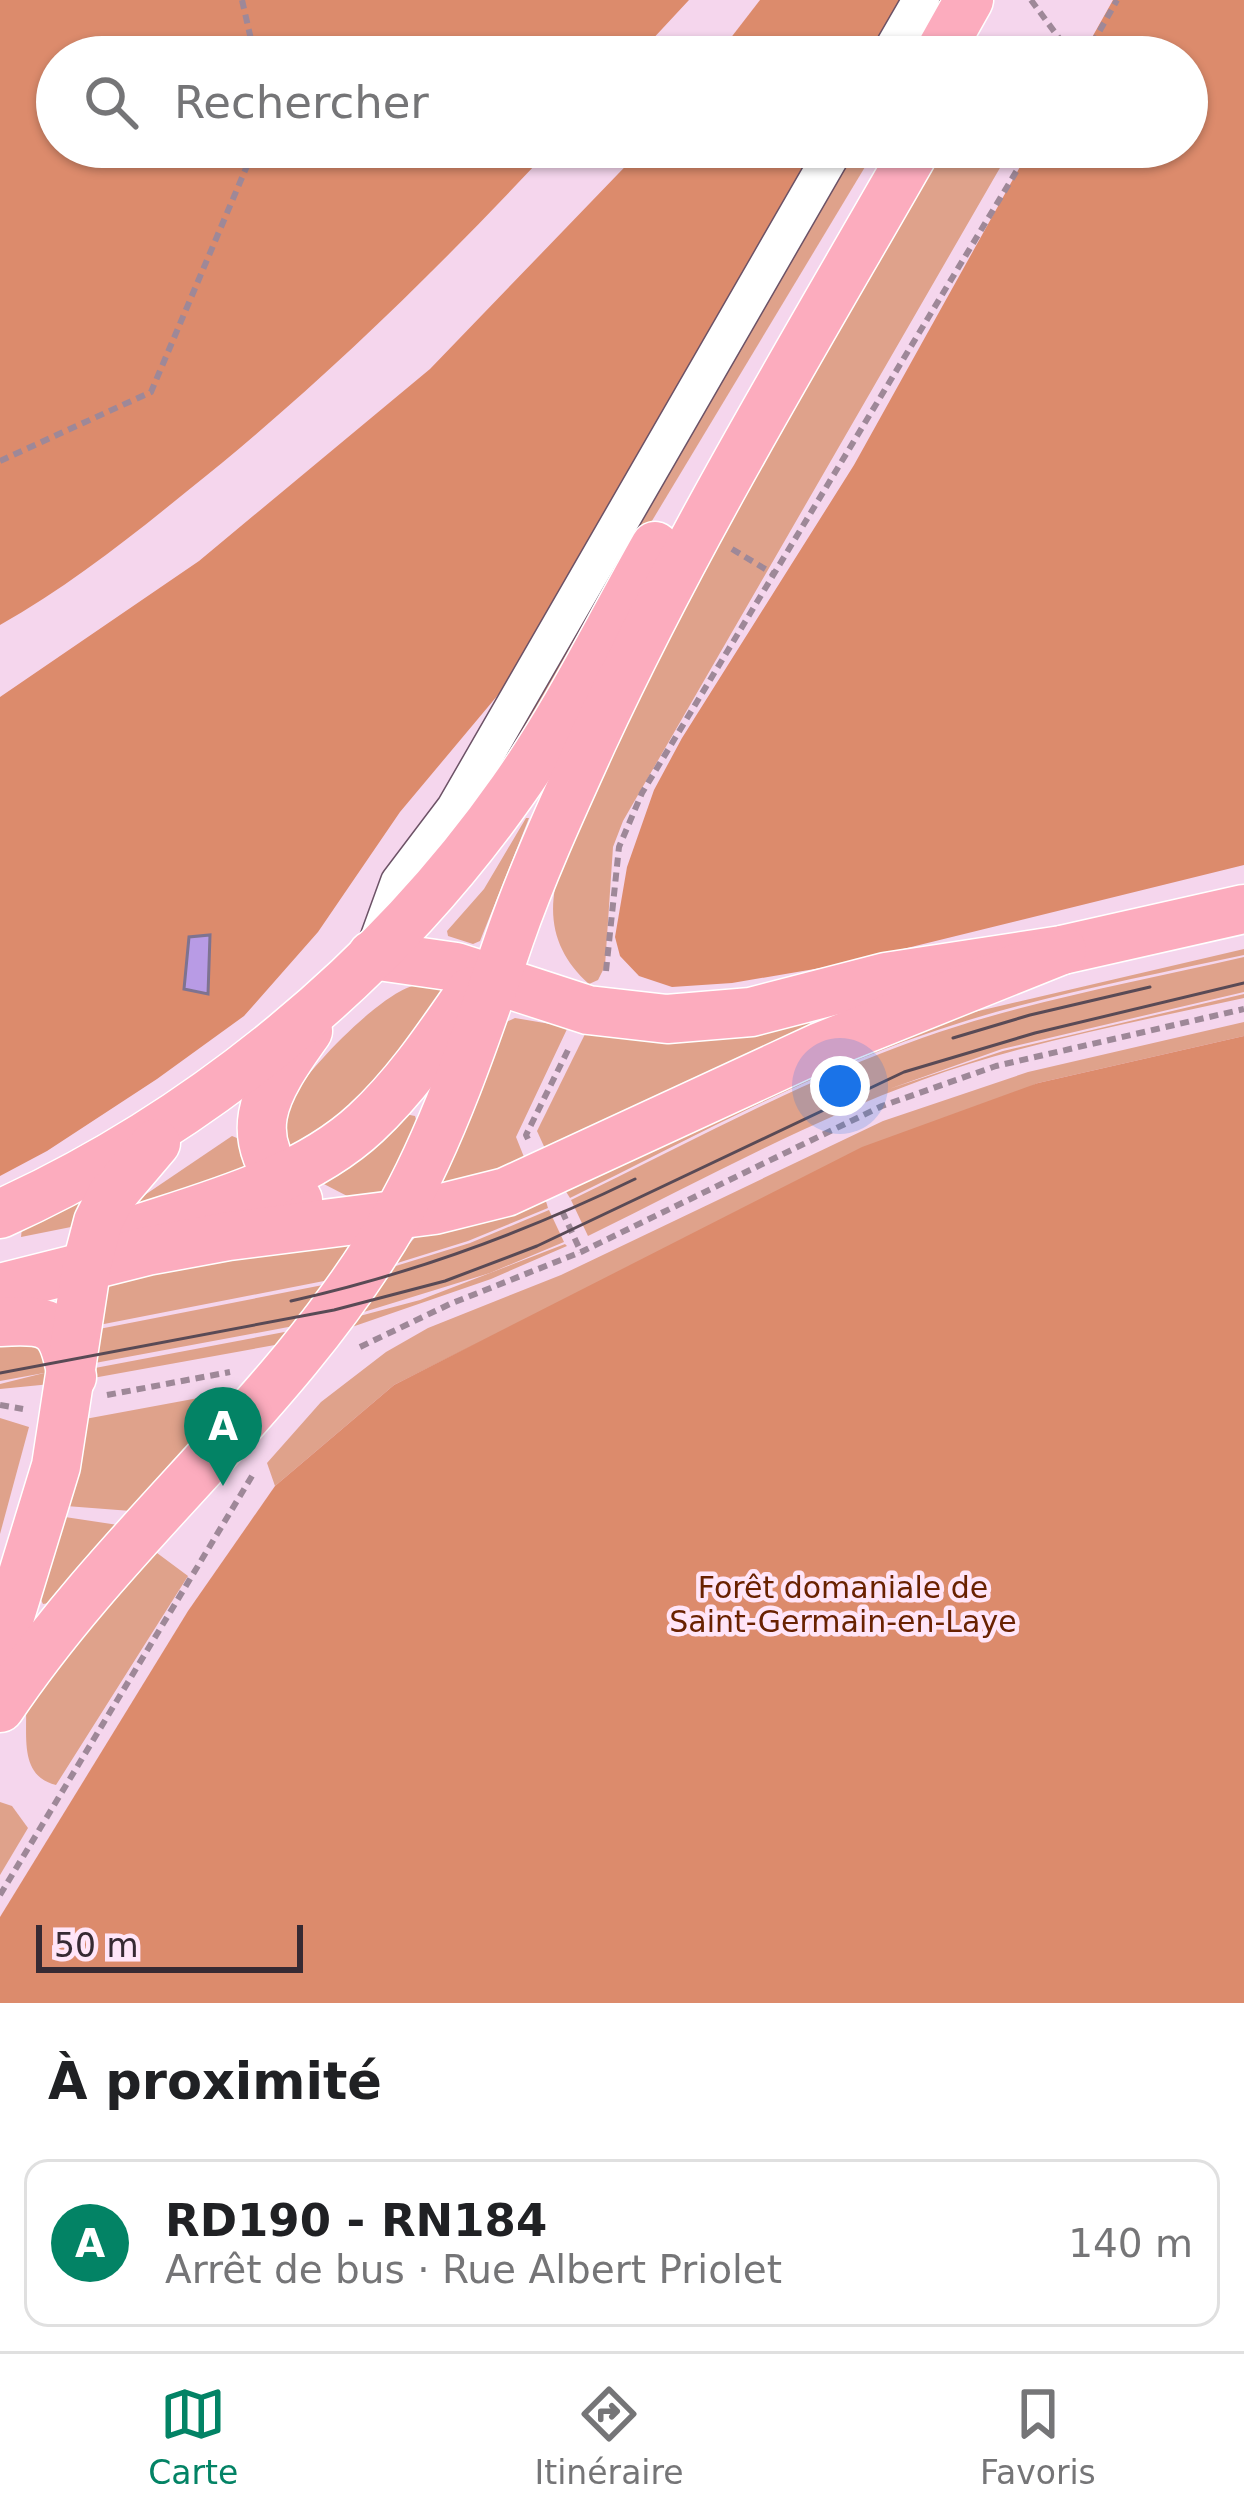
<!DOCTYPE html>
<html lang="fr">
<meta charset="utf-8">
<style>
:root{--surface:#fff;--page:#f2f2f2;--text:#202124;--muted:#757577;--line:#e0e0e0;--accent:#038365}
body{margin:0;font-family:"DejaVu Sans",sans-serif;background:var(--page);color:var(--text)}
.scale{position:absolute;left:36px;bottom:30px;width:267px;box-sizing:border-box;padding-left:12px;border:6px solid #362a33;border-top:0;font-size:33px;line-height:42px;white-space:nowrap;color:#362a33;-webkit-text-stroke:9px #ffe5f8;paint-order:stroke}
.you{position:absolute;left:840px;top:1086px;width:42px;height:42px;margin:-30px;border:9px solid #fff;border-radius:50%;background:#1a73e8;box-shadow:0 0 0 18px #1a73e833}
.badge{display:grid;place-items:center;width:78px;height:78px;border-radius:50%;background:var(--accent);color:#fff;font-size:39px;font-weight:700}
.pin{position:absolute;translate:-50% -99px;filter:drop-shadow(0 3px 6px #0008)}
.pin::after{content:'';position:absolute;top:63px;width:42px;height:36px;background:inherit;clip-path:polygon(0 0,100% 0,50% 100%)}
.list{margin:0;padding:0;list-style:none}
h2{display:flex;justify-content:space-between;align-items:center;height:156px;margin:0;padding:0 48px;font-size:51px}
h2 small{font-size:39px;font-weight:400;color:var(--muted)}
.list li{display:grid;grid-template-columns:78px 1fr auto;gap:36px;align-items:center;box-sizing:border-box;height:168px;margin:0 24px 24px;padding:0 24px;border:3px solid var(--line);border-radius:24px}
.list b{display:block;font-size:45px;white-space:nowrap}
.list p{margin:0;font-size:39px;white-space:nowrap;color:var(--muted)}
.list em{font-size:39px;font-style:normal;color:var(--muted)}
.icon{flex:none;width:66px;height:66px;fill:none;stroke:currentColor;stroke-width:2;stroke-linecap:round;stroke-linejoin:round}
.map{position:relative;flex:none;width:1244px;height:2003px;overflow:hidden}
.search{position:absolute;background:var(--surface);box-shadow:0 3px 9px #0004;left:36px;right:36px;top:36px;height:132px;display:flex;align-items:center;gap:30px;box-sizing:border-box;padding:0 42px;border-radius:66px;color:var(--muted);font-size:45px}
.sheet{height:348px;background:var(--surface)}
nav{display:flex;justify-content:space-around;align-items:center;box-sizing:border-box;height:168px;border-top:3px solid var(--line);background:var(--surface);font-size:33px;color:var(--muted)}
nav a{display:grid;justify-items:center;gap:6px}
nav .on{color:var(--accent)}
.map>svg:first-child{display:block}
.green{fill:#dfa28b}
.forest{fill:#dc8b6c}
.building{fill:#b89be5;stroke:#7e7390;stroke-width:3}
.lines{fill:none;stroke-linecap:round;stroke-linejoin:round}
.minor-casing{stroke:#6c5266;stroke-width:39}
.major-casing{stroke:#fff;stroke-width:51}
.path{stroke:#9e8898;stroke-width:6;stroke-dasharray:9 6;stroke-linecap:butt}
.minor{stroke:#fff;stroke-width:36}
.major{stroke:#fcacbe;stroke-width:48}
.tram{stroke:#594a55;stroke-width:3}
.labels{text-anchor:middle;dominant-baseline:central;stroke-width:9;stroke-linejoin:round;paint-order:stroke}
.park-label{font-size:30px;fill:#692100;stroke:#ffe5f8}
</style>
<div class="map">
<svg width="1244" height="2003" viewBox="0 0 1244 2003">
<rect width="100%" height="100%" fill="#f5d6ed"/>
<g class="green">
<polygon points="1013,37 1048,51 1050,57 983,57 991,43"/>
<polygon points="849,147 877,147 502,770 466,805"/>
<path d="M930,147H1012L623,821L613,847L605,966L598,980L589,984C560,958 548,927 555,888L650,655Z"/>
<polygon points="526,818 529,818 480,941 473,944 448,936 447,931 484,889"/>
<path d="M1244,949V955C1138,978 1029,998 926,1034C803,1076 687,1141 570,1198L565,1190L745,1106L944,1019Z"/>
<path d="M1244,957V992L1002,1049L889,1089L1003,1051L1244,994V998C1136,1022 1026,1042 922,1080C807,1122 698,1182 588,1236L571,1200C687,1144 801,1081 922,1038C1027,1001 1136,982 1244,957Z"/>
<path d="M416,985L445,986L413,1052L292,1154L281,1127C284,1118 286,1108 291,1100C307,1069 383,991 416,985Z"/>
<polygon points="515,1018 568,1027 516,1137 526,1162 439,1189 435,1181 502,1024"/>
<polygon points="808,1020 811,1027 547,1153 537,1131 587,1030"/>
<polygon points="1244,1022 1244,1036 1038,1083 630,1267 394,1385 275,1486 267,1463 321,1402 386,1352 428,1328 561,1275 883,1121 1028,1072"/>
<polygon points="400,1113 415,1116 418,1126 384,1192 351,1198 320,1182"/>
<polygon points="232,1136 237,1138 251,1175 127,1207"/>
<polygon points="83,1197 76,1226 21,1237 22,1228"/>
<polygon points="545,1198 548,1208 468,1241 391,1265 417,1235"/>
<polygon points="549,1210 564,1242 490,1273 354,1315 386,1269 470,1243"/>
<polygon points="353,1243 329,1280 99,1325 107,1287 113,1282 164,1268"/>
<polygon points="565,1244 567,1246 491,1279 349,1328 352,1318 420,1300"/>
<polygon points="328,1284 299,1325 95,1363 99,1329"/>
<polygon points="295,1330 286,1343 93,1378 95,1368"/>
<polygon points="36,1339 42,1343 51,1384 0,1389 0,1384 44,1373 0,1381 0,1347"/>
<polygon points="247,1389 131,1511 66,1506 85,1419"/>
<polygon points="0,1418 29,1427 0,1534"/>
<polygon points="65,1517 118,1525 49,1603 43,1604 40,1598"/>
<path d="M153,1550L188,1576L56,1785C20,1776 27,1739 26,1708Z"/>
<polygon points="0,1802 12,1806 28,1828 0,1875"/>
</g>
<g class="forest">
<path d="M0,0H689L636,57H57V147H552C437,270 318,387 186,492C127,540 66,588 0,625Z"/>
<polygon points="760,0 907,0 873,57 716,57"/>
<polygon points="1113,0 1244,0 1244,865 838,965 732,983 672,987 639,976 620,956 615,937 627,867 654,790 682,738 854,465 1031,147 1187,147 1187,57 1081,57"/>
<polygon points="644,147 821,147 508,683 400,812 318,932 244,1016 157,1079 47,1151 0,1176 0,697 199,561 430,369"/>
<polygon points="1244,1036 1244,2003 0,2003 0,1917 188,1611 275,1486 394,1385 862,1147 1038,1083"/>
</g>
<polygon class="building" points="210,935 208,994 184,989 189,937"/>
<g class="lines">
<g class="minor-casing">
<g id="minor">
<polyline points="888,57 921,0"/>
<polyline points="375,948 399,882 455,808 836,147"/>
</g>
</g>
<g class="major-casing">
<g id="major">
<polyline points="937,57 969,0"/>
<polyline points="372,955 456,967 588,1010 667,1019 751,1012 886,977 1062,950 1244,909"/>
<path d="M298,1200C236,1136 263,1094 308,1031"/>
<path d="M0,1214C201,1123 386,971 513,790C567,714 609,627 655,546"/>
<path d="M138,1229C215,1204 306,1179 366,1123C408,1084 439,1037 471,991"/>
<polyline points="0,1288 147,1251 229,1236 434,1210 506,1192 820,1047 1062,950"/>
<path d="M0,1322C54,1319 62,1324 72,1377"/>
<polyline points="0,1649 56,1466 87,1264 98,1222 111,1196 156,1143"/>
<path d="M0,1708C118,1532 290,1401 396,1217C443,1136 480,1025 510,937C533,871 563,806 592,742C687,537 805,343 917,147"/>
</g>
</g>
<g class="path">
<polyline points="242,0 255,57"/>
<polyline points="1031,0 1073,57"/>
<polyline points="1085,57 1117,0"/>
<polyline points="0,461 151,392 255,147"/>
<polyline points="732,549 775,575"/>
<polyline points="606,971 619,847 642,793 1031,147"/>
<polyline points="528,1139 526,1135 569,1048"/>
<polyline points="562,1211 581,1252"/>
<polyline points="360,1347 450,1304 581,1252 882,1106 996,1066 1244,1009"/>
<polyline points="107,1395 230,1372"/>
<polyline points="0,1405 23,1409"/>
<polyline points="0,1895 252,1476"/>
</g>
<use href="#minor" class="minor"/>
<use href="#major" class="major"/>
<g class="tram">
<polyline points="953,1038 1030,1015 1150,987"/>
<path d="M291,1301C412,1274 524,1233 635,1179"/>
<polyline points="0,1373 334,1310 445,1281 537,1246 904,1072 1035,1033 1244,983"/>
</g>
</g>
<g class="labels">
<g class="park-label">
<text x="843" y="1587">Forêt domaniale de<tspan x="843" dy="34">Saint-Germain-en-Laye</tspan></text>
</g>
</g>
</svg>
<div class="scale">50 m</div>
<div class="you"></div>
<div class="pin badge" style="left:223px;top:1486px">A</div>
<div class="search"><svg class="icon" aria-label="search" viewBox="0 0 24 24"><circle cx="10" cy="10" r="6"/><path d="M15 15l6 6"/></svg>Rechercher</div>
</div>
<section class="sheet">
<h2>À proximité<small></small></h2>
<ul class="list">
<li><span class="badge">A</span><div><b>RD190 - RN184</b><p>Arrêt de bus · Rue Albert Priolet</p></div><em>140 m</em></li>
</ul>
</section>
<nav>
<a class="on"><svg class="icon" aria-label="map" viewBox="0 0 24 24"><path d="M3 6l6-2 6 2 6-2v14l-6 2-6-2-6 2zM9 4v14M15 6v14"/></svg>Carte</a>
<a><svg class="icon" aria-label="directions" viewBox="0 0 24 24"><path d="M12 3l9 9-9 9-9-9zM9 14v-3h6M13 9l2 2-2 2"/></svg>Itinéraire</a>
<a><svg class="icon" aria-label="saved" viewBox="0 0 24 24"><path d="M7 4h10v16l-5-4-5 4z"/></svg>Favoris</a>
</nav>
